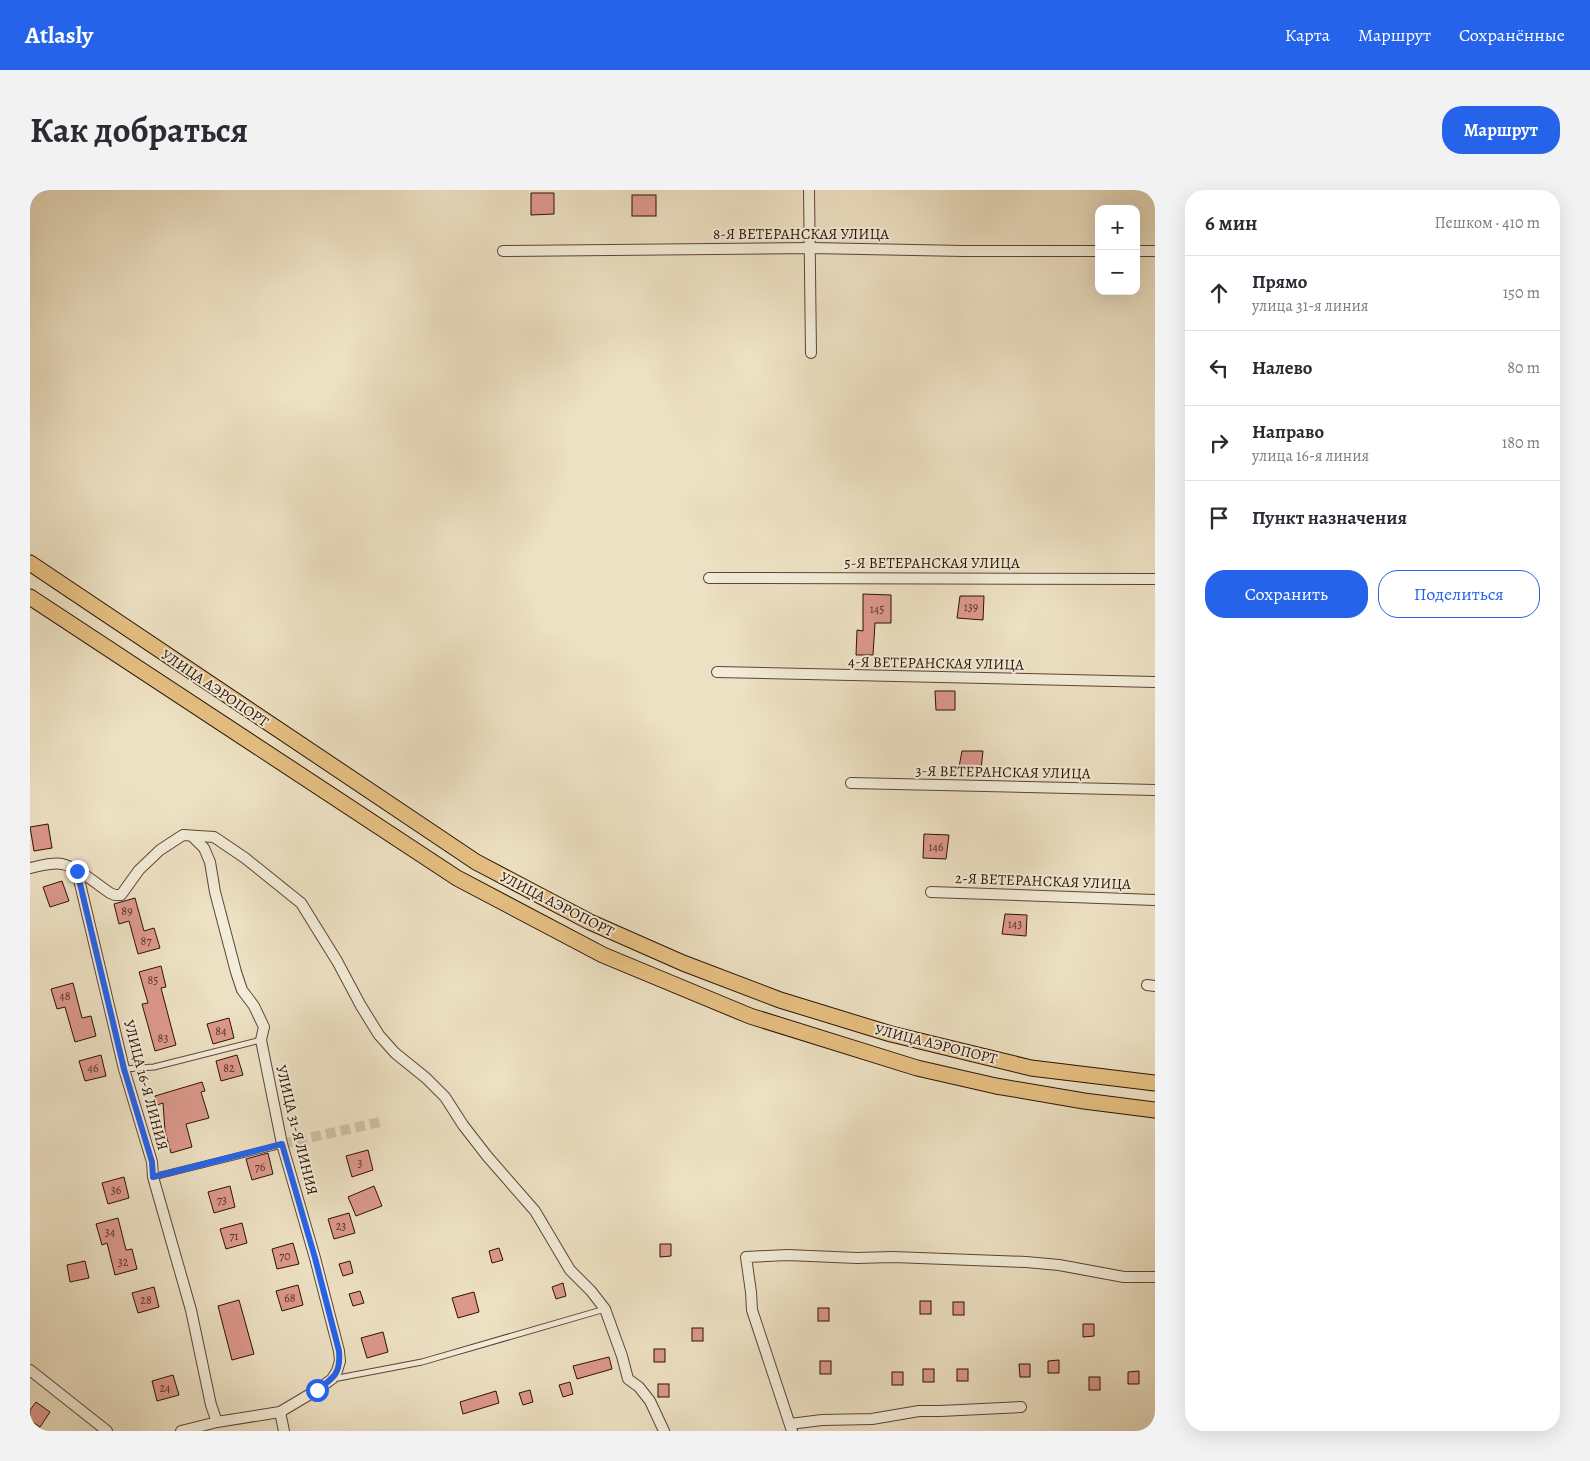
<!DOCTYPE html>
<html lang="ru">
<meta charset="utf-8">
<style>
:root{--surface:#fff;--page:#f2f2f3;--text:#2b2b33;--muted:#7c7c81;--line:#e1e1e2;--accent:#2563eb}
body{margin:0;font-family:Alegreya,serif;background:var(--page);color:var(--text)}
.controls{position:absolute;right:15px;top:15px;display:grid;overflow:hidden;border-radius:10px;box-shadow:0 5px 20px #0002}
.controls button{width:45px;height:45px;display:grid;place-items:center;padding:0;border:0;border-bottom:1px solid var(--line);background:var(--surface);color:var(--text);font:25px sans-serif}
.stop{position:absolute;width:15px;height:15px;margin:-11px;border:4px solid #2563eb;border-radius:50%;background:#fff}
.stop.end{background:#2563eb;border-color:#fff;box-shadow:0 1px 5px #0008}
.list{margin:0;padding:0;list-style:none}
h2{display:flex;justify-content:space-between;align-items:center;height:65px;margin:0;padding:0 20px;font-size:21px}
h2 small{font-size:16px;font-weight:400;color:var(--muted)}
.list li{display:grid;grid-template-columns:32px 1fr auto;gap:15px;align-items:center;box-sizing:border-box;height:75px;padding:0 20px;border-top:1px solid var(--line)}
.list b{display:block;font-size:19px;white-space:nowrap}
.list p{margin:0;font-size:16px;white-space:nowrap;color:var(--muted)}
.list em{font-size:16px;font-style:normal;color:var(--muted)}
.actions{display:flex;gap:10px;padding:15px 20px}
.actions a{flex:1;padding:11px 0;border:1px solid var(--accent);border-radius:20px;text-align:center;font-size:18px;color:var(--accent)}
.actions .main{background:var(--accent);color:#fff}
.icon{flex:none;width:28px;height:28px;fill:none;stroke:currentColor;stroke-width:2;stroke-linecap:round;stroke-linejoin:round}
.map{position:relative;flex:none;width:1125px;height:1241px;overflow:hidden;border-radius:20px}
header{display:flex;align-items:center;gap:30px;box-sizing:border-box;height:70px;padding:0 25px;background:var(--accent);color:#fff}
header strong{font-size:24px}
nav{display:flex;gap:28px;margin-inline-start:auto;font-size:18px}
.intro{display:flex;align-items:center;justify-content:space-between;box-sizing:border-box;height:120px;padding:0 30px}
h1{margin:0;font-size:35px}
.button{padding:12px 22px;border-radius:20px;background:var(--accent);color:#fff;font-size:18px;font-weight:700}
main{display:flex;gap:30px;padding:0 30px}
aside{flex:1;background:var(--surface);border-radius:20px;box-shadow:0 5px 20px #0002}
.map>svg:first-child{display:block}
.building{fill:#dc988b;stroke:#2b1107}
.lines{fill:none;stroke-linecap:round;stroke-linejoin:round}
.street-tunnel{stroke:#d0c2a7;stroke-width:10;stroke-dasharray:10 5;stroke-linecap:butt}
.lane-casing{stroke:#5c4536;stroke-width:7}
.street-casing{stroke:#5c4536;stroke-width:12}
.primary-casing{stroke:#2b1107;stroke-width:17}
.lane{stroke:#f3ecd8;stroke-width:5}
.street{stroke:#f3ecd8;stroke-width:10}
.primary{stroke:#e6c082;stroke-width:15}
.route{stroke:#2563eb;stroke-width:6}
.labels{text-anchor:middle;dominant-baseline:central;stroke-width:4;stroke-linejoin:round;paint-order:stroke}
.number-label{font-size:12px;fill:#573328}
.street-label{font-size:15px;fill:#2b1107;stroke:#f3ecd8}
</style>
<header>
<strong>Atlasly</strong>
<nav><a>Карта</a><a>Маршрут</a><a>Сохранённые</a></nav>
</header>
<div class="intro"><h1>Как добраться</h1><a class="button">Маршрут</a></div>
<main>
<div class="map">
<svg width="1125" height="1241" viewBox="0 0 1125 1241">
<rect width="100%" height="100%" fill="#ede1c3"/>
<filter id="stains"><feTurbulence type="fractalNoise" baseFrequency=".004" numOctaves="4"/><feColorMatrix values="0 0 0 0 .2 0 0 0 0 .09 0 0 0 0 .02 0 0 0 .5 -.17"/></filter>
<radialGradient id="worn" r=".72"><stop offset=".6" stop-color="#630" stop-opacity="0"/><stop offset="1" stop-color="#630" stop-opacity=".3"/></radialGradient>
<g class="building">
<polygon points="501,3 524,3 524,24 501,25"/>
<rect x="602" y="5" width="24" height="21"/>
<polygon points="833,404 861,405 861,433 845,433 843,465 826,465 827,440 833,441"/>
<polygon points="930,406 954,406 953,430 927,428"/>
<polygon points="905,501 925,501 925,520 906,520"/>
<polygon points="932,561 953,561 951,579 929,577"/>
<polygon points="18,634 22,658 4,661 0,637"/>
<polygon points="894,644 919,645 916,669 893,668"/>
<polygon points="32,691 39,711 20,717 13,697"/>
<polygon points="105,708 114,741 124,738 130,758 108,764 99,731 89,734 84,714"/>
<polygon points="975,724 997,725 996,746 972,744"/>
<polygon points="131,776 136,797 131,798 146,855 125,861 112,814 118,813 109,782"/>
<polygon points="43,793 52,828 61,826 66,846 45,852 35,817 27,819 21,799"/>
<polygon points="199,828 204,848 183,854 177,834"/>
<polygon points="71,865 76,886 55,891 49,871"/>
<polygon points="207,865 213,885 191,891 186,871"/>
<polygon points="172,892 175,901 171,902 179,928 156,934 162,957 141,963 135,941 133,913 127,915 125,906"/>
<polygon points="338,960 343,980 322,987 316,966"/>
<polygon points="238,963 243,984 222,990 216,969"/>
<polygon points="94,987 99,1008 78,1014 72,993"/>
<polygon points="200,996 205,1017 184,1023 178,1002"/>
<polygon points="344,996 352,1016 326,1026 318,1007"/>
<polygon points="319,1023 325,1043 304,1049 298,1029"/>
<polygon points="88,1028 96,1060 102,1059 107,1079 85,1085 77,1053 72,1055 66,1034"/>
<polygon points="212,1033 217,1053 196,1059 190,1039"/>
<polygon points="263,1053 269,1074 247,1079 242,1059"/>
<polygon points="630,1054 641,1054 641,1066 630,1067"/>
<polygon points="469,1058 473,1070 462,1073 459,1061"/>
<polygon points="55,1071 59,1088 40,1092 37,1075"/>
<polygon points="320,1071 323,1083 313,1086 309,1074"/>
<polygon points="533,1093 536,1106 526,1109 522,1097"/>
<polygon points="268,1095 273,1115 252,1121 246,1101"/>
<polygon points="124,1097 129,1117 108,1123 102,1103"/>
<polygon points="330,1101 334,1113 323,1116 319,1104"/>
<polygon points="444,1102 449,1122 428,1128 422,1108"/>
<polygon points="209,1110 224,1164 202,1170 188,1116"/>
<rect x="890" y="1111" width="11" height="13"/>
<rect x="923" y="1112" width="11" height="13"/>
<rect x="788" y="1118" width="11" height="13"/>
<polygon points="1053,1134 1064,1134 1064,1146 1053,1147"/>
<rect x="662" y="1138" width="11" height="13"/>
<polygon points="353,1142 358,1162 337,1168 331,1148"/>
<rect x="624" y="1159" width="11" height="13"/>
<polygon points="579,1167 582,1179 547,1189 543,1176"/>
<polygon points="1029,1170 1029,1183 1018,1183 1018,1171"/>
<rect x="790" y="1171" width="11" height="13"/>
<polygon points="989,1174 1000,1174 1000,1187 990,1187"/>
<rect x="893" y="1179" width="11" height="13"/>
<rect x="927" y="1179" width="11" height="12"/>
<polygon points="1109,1181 1109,1194 1098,1194 1098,1182"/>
<rect x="862" y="1182" width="11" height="13"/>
<polygon points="143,1185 149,1205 127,1211 122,1191"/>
<rect x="1059" y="1187" width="11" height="13"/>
<polygon points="540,1192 543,1204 533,1207 529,1195"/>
<rect x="628" y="1194" width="11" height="13"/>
<polygon points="500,1200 503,1212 493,1215 489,1203"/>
<polygon points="466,1201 469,1213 433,1224 430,1212"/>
<polygon points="6,1212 20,1222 10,1237 0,1230 0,1220"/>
</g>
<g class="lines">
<polyline class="street-tunnel" points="252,954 354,931"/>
<g class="lane-casing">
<g id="lane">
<polyline points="94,879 124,877 231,850"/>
<polyline points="123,987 252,955"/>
<polyline points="303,1189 392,1172 575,1119"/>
</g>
</g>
<g class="street-casing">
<g id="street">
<polyline points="779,0 781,163"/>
<polyline points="473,61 781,58 934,61 1069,61"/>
<polyline points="1106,61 1125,61"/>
<polyline points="679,388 1125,389"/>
<polyline points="687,482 1125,492"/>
<polyline points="821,593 1125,600"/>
<path d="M0,678C10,676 22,672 32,674C49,678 65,693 80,703L85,705H91L109,680L130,660L153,645L184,647L215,668L271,713L307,771L331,816L349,845L365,863L396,888L415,907L433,935L457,966L505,1021L540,1080L561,1101L575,1119L592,1166L598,1189L609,1197L620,1211L634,1241"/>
<polyline points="47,681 94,879 122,972 123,987 161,1120 181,1215 187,1232"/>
<polyline points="901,702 1125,710"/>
<polyline points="1117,795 1125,796"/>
<polyline points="0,1180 77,1241"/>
<polyline points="250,1222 254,1241"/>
<polyline points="760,1234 792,1230 842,1229 889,1221 910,1221 991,1217"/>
<polyline points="151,1241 187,1232 250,1222 287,1200 302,1189 307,1181 310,1171 309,1161 285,1068 252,954 231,850 234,837 224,816 212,800 206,782 185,702 180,672 174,658 162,646"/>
<polyline points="762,1241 722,1120 721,1102 716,1067 757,1065 827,1068 863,1067 996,1072 1029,1075 1094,1087 1125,1087"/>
</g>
</g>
<g class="primary-casing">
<g id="primary">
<polyline points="0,373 446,672 560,732 653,773 750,810 861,844 1001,878 1125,893"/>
<polyline points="0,407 427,688 573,765 720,826 887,878 966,896 1054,911 1125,920"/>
</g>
</g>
<use href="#lane" class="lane"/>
<use href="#street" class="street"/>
<use href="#primary" class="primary"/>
</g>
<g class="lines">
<path class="route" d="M47,681L94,879L122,972L123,987L252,954L285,1068L309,1161C311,1183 304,1188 287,1200"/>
</g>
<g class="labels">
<g class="number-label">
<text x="941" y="417">139</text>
<text x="847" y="419">145</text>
<text x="906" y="657">146</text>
<text x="97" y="721">89</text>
<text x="985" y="734">143</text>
<text x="116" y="751">87</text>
<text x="123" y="790">85</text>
<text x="35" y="806">48</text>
<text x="191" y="841">84</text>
<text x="133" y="848">83</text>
<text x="63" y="878">46</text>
<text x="199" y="878">82</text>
<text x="330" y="973">3</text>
<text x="230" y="977">76</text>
<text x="86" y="1000">36</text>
<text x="192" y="1010">73</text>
<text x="311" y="1036">23</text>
<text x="80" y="1042">34</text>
<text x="204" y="1046">71</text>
<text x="255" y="1066">70</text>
<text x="93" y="1072">32</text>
<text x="260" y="1108">68</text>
<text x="116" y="1110">28</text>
<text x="135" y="1198">24</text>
</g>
<g class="street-label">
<text x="771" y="44">8-Я ВЕТЕРАНСКАЯ УЛИЦА</text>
<text x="902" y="373">5-Я ВЕТЕРАНСКАЯ УЛИЦА</text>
<text transform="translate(906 473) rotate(1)">4-Я ВЕТЕРАНСКАЯ УЛИЦА</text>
<text transform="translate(185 498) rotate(34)">УЛИЦА АЭРОПОРТ</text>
<text transform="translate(973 582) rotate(1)">3-Я ВЕТЕРАНСКАЯ УЛИЦА</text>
<text transform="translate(1013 691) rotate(2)">2-Я ВЕТЕРАНСКАЯ УЛИЦА</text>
<text transform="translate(527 714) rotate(27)">УЛИЦА АЭРОПОРТ</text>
<text transform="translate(906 854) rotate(14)">УЛИЦА АЭРОПОРТ</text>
<text transform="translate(116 895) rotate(75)">УЛИЦА 16-Я ЛИНИЯ</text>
<text transform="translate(267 940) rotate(76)">УЛИЦА 31-Я ЛИНИЯ</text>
</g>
</g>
<rect width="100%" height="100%" filter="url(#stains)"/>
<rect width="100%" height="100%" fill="url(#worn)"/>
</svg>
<div class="controls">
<button>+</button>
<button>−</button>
</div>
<div class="stop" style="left:287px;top:1200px"></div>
<div class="stop end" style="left:47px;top:681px"></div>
</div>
<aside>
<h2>6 мин<small>Пешком · 410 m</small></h2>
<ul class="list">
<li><svg class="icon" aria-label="ahead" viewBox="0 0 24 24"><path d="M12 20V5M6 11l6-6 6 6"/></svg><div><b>Прямо</b><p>улица 31-я линия</p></div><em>150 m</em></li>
<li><svg class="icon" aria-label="left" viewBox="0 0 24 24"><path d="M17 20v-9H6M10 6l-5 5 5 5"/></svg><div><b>Налево</b></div><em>80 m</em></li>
<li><svg class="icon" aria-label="right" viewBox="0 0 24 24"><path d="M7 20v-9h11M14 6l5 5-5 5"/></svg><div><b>Направо</b><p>улица 16-я линия</p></div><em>180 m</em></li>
<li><svg class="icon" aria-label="arrive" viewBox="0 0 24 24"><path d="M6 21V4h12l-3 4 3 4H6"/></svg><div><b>Пункт назначения</b></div></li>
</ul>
<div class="actions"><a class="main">Сохранить</a><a>Поделиться</a></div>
</aside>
</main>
